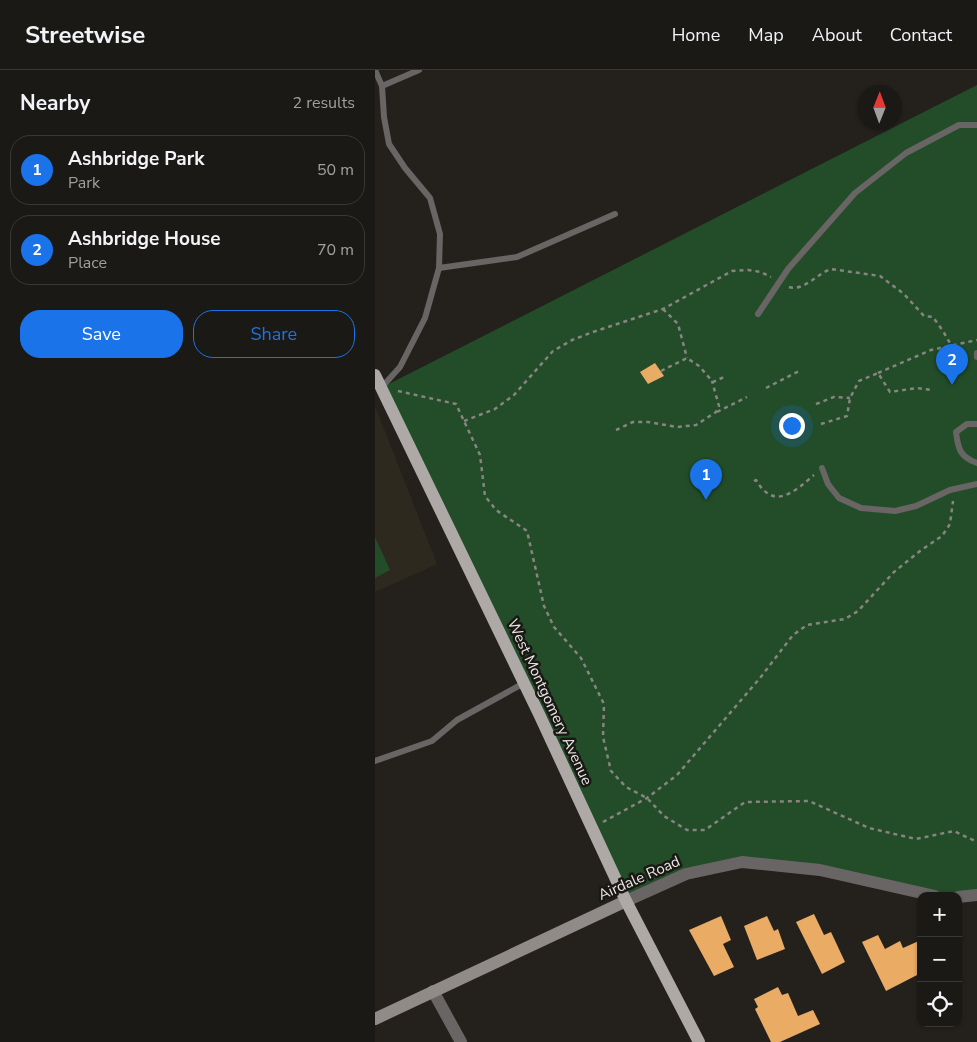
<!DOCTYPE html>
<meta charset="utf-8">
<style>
:root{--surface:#1b1916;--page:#24221f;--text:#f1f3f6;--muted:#a0a0a1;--line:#393835;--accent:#1a73e8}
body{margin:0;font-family:"Nunito Sans",sans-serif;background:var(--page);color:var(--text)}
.controls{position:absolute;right:15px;bottom:15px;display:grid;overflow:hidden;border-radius:10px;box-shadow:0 1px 4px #0004}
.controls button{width:45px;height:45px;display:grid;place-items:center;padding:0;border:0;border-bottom:1px solid var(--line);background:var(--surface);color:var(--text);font:25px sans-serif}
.compass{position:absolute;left:482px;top:15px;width:45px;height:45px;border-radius:50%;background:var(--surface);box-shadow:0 1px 4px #0004;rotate:1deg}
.you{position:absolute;left:416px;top:355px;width:18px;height:18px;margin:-12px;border:4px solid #fff;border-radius:50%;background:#1a73e8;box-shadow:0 0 0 8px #1a73e833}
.badge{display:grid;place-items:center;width:32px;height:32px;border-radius:50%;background:var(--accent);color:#fff;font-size:16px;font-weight:700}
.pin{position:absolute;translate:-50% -41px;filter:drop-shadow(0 1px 2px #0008)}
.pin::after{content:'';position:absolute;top:26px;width:18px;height:15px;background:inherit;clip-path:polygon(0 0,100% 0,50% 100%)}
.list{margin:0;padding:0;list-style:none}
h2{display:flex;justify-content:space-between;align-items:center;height:65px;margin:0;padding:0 20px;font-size:21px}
h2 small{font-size:16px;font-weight:400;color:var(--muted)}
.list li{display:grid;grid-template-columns:32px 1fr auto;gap:15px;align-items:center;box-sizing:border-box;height:70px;margin:0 10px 10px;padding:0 10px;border:1px solid var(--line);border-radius:20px}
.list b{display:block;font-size:19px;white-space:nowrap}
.list p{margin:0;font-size:16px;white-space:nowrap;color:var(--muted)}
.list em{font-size:16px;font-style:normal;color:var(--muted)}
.actions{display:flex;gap:10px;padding:15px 20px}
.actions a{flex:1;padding:11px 0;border:1px solid var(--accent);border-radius:20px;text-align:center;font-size:18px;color:var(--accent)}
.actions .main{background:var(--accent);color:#fff}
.icon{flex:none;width:28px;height:28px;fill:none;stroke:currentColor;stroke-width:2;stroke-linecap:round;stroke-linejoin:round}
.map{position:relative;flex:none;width:602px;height:972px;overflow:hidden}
header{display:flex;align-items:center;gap:30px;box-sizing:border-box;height:70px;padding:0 25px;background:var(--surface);border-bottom:1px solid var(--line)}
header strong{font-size:24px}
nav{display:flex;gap:28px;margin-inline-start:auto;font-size:18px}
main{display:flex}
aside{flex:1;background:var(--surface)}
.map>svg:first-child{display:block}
.built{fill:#2e291f}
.green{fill:#234d29}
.building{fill:#eaab65}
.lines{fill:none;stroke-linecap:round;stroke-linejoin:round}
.path{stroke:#878481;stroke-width:2.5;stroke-dasharray:4 4;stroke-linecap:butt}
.lane{stroke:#686564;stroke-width:6}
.street{stroke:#686564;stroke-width:12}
.secondary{stroke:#908b89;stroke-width:12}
.primary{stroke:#aea9a6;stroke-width:12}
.labels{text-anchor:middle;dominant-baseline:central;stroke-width:5;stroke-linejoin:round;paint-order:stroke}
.street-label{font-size:15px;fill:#eae8e5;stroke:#1a1814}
</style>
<header>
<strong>Streetwise</strong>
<nav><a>Home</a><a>Map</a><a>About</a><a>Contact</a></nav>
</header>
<main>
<aside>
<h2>Nearby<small>2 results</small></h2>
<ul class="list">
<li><span class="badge">1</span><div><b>Ashbridge Park</b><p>Park</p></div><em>50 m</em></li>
<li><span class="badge">2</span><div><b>Ashbridge House</b><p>Place</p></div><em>70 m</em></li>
</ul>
<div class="actions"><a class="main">Save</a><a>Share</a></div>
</aside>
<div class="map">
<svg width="602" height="972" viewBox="0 0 602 972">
<rect width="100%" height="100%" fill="#24211d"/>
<polygon class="built" points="0,336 62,494 0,522"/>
<g class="green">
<polygon points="602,15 602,825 560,826 367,792 311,804 251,831 6,318"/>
<polygon points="0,467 15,500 0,508"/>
</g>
<g class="building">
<polygon points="280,293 289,306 273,314 265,302"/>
<polygon points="439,844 449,865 456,862 470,892 447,904 421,852"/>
<polygon points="346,846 356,870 348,874 359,897 339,906 314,860"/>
<polygon points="392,846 399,861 403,859 410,879 382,890 369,856"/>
<polygon points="503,865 510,879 525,871 528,878 546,870 546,903 511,921 487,872"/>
<polygon points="403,917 407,925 413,923 423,946 438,940 445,954 405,972 396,972 380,939 383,937 379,929"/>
</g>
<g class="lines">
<g class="path">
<path d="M414,217C428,222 443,203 456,199L505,206L529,224L549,246L558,247L568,261L576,275"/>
<polyline points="288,239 303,254 312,288"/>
<polyline points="286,301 312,288 324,296 338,312 349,307"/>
<polyline points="503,303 556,280 602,270"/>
<polyline points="391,318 426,300"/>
<polyline points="23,321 81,334 105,385 110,426 121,440 152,461 169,536 179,557 206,588 229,634 228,667 236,701 251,717 272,728 289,746 312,760 330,760 370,732 434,731 494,758 541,769 579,761 602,772"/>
<polyline points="441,334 459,327 475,328"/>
<polyline points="342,342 372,327"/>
<polyline points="89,351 120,339 139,325 178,281 197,270 218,262 288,239 357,201 373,200 386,202 396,207"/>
<polyline points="446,354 472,346 475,328 484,311 503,303 515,322 542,318 556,320"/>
<polyline points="241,360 258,352 273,352 302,357 321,355 341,342 344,336 337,311"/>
<path d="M379,411L381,410C399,441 419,422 439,405"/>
<polyline points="228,752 272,728 302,705 385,608 418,565 432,555 470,549 483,541 519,502 545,481 567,466 575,454 578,431"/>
</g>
<g class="lane">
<polyline points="0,0 7,16 9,47 14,74 30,98 55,128 65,164 64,198 142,187 240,144"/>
<polyline points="7,16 44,0"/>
<polyline points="383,244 413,199 480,123 531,83 584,55 602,55"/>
<polyline points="602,283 602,287"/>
<polyline points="6,318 25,297 50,248 64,198"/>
<path d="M602,354H592L581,362C583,379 585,387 602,393"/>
<polyline points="447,398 453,414 464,428 486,438 520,441 541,436 575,420 602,414"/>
<polyline points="0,691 57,671 82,650 149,613"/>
</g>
<g class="street">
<polyline points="583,827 602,825"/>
<polyline points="251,831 311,804 367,792 445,800 560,826"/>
<polyline points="58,921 86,972"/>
</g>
<polyline class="secondary" points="0,949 251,831"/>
<polyline class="primary" points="0,305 164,644 251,831 324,972"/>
</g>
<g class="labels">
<g class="street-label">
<text transform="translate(175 632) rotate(65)">West Montgomery Avenue</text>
<text transform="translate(264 808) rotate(-24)">Airdale Road</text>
</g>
</g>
</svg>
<div class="controls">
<button>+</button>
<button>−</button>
<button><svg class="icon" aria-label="locate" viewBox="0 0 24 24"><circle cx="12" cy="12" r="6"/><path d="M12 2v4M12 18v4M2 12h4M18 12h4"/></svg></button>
</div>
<svg class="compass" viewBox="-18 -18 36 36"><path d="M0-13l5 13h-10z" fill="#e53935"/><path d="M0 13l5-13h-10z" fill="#a0a0a1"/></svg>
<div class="you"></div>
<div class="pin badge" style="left:331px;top:430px">1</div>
<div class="pin badge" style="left:577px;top:315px">2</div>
</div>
</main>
